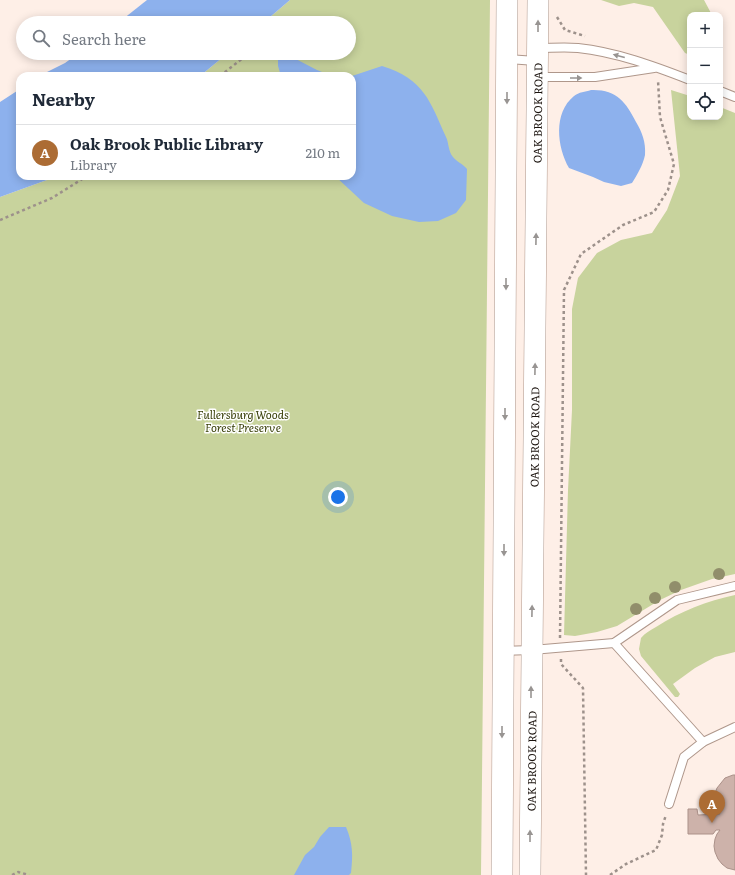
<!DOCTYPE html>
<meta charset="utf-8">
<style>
:root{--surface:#fff;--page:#f6f6f7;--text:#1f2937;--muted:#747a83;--line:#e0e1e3;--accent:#ac6c34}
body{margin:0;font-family:Literata,serif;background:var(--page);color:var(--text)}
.controls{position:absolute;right:12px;top:12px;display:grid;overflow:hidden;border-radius:8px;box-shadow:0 2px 10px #0003}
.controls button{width:36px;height:36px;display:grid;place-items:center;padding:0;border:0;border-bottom:1px solid var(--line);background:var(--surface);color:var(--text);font:20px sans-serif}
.you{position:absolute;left:338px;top:497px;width:14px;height:14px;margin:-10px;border:3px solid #fff;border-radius:50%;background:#1a73e8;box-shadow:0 0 0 6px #1a73e833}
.badge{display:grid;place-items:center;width:26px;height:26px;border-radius:50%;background:var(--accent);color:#fff;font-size:13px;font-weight:700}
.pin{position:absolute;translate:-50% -33px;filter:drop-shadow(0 1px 2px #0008)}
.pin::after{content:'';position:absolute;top:21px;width:14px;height:12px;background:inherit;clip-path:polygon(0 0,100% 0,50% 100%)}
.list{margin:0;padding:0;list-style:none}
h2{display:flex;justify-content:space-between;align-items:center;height:52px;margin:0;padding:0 16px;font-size:17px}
h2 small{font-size:13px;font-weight:400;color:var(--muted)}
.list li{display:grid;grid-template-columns:26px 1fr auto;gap:12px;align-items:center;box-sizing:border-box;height:56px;padding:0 16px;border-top:1px solid var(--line)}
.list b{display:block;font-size:15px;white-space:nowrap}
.list p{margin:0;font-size:13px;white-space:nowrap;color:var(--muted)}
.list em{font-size:13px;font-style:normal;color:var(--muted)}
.icon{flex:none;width:22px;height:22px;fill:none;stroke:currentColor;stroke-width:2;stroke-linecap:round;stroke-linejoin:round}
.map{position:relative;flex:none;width:735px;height:875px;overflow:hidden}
.search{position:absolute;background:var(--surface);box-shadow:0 2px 10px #0003;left:16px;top:16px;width:340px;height:44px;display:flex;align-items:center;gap:10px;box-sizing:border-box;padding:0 14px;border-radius:22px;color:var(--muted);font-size:15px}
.panel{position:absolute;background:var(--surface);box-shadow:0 2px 10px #0003;left:16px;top:72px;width:340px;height:108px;border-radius:12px}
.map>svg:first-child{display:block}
.green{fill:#c8d39d}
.water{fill:#8db1ed}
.building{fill:#cdb2aa;stroke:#ab9189}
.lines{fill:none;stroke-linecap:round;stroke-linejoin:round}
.lane-casing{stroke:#af978b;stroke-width:10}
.secondary-casing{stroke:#af978b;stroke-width:22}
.path{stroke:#9d918b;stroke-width:2.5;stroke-dasharray:3 3;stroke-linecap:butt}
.lane{stroke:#fff;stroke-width:8}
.secondary{stroke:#fff;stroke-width:21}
.tree{fill:#918e6b}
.oneway{fill:#989492}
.labels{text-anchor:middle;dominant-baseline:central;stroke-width:3;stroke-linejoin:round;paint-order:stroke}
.street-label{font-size:11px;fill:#1a120d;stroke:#fff}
.park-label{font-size:11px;font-style:italic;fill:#373e06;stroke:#fff}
</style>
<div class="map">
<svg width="735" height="875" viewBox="0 0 735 875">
<rect width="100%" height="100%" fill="#feefe7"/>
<g class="green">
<polygon points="290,0 490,0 481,875 0,875 0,197 58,176 352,176 352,76 200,76 228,53 349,53 349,23 263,23"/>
<polygon points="601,0 704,0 712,15 690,15 690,55 685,53 653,7 634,3 619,6"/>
<polygon points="671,90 690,96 690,117 720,117 720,107 735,113 735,574 712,579 681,590 660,600 617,626 597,632 575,636 564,635 568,490 572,410 572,309 578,278 597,253 621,240 652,233 667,210 680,176"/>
<path d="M735,595V652L715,657L695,668L673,684L680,694L678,697H675L641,656L639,649L641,638C645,633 651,630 656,627C681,611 707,601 735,595Z"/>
</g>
<g class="water">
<polygon points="147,0 290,0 263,23 118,23"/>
<polygon points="79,53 228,53 200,76 39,76 65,63"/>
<polygon points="288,55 317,70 332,76 281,76 278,66 278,58"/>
<path d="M382,66C424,79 430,101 446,137C449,143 448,151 453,157C457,162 463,164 467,169L466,200L456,213L438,221L419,222L392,216L364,203L335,176H352V76Z"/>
<polygon points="20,89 20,176 58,176 0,197 0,102"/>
<path d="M591,90C616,89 626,102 636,122C642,132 646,142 645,155C643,165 637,175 632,183L621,186L604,182L593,177L569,168C557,147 553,113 574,96C579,92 585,92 591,90Z"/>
<path d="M329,827H346C353,844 353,855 351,873L349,875H294L305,855L314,847L320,837Z"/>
</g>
<polygon class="building" points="733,775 735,775 735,870 727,868 722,864 718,859 715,852 714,846 715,839 717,834 720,830 716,830 713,834 688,834 688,809 697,809 698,815 720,814 715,805 715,793 717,788 725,778"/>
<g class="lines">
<g class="lane-casing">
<g id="lane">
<path d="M538,48C551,48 565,47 578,48C616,52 654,66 690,80"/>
<polyline points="507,59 536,61"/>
<polyline points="538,77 595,77 654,68"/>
<polyline points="720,91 735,97"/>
<polyline points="614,643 703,742"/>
<polyline points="504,651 532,650 614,643 677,600 735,586"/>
<polyline points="669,804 684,757 703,742 735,727"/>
</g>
</g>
<g class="secondary-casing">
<g id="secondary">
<polyline points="502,875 507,0"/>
<path id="s1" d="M530,875L538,0"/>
</g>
</g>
<g class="path">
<polyline points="557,17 565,30 585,36"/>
<polyline points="220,76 248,54"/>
<polyline points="0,220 52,198 87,176"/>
<polyline points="560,638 564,290 581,254 623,225 654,212 668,190 674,164 660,117 658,80"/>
<polyline points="561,659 561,664 583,688 586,875"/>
<polyline points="12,875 18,872 29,875"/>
<polyline points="610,875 626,864 656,850 662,835 663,824 666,815"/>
</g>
<use href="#lane" class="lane"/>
<use href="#secondary" class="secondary"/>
</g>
<g class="tree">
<circle cx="719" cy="574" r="6"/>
<circle cx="675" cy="587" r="6"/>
<circle cx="655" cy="598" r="6"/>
<circle cx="636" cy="609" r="6"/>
</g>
<defs><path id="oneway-solid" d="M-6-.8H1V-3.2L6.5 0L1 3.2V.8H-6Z"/></defs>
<g class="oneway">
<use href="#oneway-solid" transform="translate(538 26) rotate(-90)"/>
<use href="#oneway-solid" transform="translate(619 56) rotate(-165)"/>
<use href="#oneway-solid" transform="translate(576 78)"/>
<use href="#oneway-solid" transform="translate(507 98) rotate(90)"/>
<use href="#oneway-solid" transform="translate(536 239) rotate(-89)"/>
<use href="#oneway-solid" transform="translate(506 284) rotate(90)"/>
<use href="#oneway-solid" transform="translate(535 369) rotate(-89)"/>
<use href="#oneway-solid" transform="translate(505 414) rotate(90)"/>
<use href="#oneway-solid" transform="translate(504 550) rotate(90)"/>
<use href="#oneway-solid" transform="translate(532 611) rotate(-89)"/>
<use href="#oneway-solid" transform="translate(531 692) rotate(-90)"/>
<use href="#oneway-solid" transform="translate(502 732) rotate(90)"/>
<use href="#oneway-solid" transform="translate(530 836) rotate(-90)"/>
</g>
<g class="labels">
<g class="street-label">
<text stroke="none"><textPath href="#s1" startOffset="762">OAK BROOK ROAD</textPath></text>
<text stroke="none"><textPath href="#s1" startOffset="438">OAK BROOK ROAD</textPath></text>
<text stroke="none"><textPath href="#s1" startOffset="114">OAK BROOK ROAD</textPath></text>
</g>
<g class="park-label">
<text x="243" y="414">Fullersburg Woods<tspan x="243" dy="13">Forest Preserve</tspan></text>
</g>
</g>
</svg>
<div class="controls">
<button>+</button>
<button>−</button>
<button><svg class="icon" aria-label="locate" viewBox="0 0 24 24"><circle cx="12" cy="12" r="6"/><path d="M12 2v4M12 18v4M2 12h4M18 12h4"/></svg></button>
</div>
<div class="you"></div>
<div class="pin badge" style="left:712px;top:823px">A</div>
<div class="search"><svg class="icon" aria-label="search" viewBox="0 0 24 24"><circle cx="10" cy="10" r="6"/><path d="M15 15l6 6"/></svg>Search here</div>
<section class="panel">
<h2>Nearby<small></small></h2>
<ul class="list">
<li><span class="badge">A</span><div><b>Oak Brook Public Library</b><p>Library</p></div><em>210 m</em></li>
</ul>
</section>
</div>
